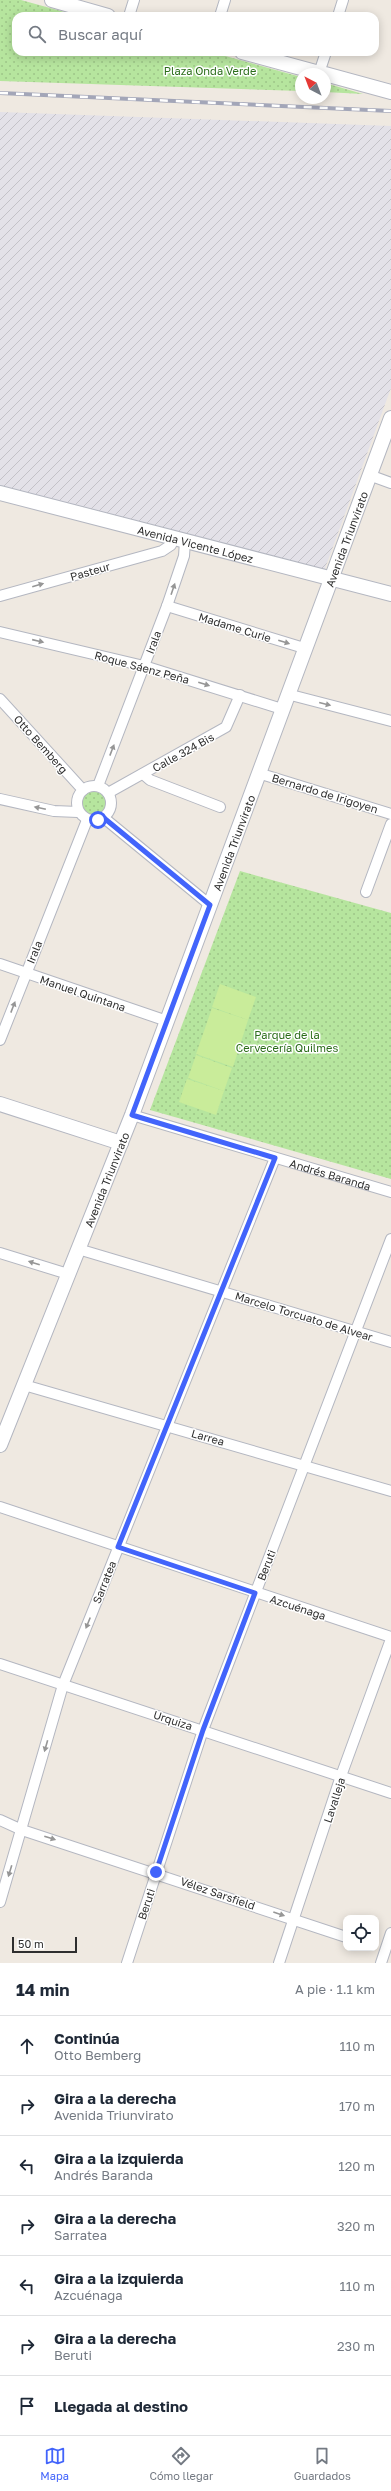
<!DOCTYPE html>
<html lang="es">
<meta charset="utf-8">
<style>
:root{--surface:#fff;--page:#f2f2f3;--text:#1f2937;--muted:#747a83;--line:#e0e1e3;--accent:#4264fb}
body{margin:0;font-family:"Golos Text",sans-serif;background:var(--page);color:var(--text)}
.controls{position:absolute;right:12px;bottom:12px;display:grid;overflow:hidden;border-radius:8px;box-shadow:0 2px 10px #0003}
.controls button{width:36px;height:36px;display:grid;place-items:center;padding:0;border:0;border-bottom:1px solid var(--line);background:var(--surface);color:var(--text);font:20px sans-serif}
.compass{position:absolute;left:295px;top:68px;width:36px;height:36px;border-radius:50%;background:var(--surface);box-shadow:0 2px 10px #0003;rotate:318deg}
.scale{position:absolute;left:12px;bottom:10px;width:65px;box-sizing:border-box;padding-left:4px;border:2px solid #2e2e2e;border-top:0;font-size:11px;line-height:14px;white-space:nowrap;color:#2e2e2e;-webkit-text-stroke:3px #fff;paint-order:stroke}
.stop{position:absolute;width:12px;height:12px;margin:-9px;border:3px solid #4264fb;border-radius:50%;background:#fff}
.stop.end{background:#4264fb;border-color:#fff;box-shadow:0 1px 4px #0008}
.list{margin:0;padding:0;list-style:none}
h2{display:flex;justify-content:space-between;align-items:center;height:52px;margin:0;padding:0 16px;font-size:17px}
h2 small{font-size:13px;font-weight:400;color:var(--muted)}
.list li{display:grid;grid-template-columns:26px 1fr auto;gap:12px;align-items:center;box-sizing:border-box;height:60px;padding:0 16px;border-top:1px solid var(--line)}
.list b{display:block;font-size:15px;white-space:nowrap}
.list p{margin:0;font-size:13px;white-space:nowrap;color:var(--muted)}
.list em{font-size:13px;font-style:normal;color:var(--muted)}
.icon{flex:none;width:22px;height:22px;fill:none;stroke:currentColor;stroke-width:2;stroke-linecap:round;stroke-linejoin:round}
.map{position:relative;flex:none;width:391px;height:1963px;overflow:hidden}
.search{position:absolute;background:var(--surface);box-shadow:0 2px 10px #0003;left:12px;right:12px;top:12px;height:44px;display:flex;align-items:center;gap:10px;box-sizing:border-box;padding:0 14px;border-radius:12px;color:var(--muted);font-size:15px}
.sheet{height:472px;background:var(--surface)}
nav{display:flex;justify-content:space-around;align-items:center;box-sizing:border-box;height:56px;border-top:1px solid var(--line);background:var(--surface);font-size:11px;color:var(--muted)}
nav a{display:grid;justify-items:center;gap:2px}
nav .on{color:var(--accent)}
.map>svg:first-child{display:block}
.industrial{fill:url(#industrial-furrows)}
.grass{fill:url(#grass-dots)}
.pitch{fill:#c9ec9a}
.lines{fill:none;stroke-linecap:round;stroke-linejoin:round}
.street-casing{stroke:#b4b7c1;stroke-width:12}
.secondary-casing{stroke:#b4b7c1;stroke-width:16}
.street{stroke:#fff;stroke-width:10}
.secondary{stroke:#fff;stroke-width:14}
.rail-casing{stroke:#a3a6b8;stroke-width:4}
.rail{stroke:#fff;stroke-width:2.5;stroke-dasharray:8;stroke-linecap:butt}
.oneway{fill:#969696}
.route{stroke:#4264fb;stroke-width:5}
.labels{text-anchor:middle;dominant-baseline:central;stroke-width:3;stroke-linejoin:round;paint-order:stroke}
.park-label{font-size:11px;fill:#2c6e1b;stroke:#fff}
.street-label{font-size:11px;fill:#2e2e2e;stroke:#fff}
</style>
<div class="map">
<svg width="391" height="1963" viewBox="0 0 391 1963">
<defs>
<pattern id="industrial-furrows" width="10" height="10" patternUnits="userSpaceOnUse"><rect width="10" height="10" fill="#e3e1e8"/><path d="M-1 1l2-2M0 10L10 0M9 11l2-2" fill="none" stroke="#c3c1c7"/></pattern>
<pattern id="grass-dots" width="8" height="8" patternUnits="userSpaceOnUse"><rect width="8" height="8" fill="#b6e59e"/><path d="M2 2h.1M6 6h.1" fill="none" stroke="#9dc588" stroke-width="1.8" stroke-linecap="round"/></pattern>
</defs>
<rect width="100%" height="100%" fill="#efe9e1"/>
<polygon class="industrial" points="0,112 391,126 391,388 323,574 0,487"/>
<g class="grass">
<polygon points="0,0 21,0 79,16 16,16 16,52 211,52 301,77 301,91 0,81"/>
<polygon points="325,83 363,94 325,92"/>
<circle cx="94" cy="804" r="14"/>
<polygon points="240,871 391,913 391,1179 150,1110"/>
</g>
<g class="pitch">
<polygon points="220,984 256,997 248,1020 212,1007"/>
<polygon points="212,1008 248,1020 233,1067 196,1054"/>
<polygon points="196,1055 232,1068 224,1091 188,1078"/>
<polygon points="187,1079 224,1091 216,1115 179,1102"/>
</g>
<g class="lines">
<g class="street-casing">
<g id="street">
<polyline points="129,16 134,0"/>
<polyline points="220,16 225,0"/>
<polyline points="338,16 343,0"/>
<polyline points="319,73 326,52"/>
<polyline points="369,475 391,483"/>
<polyline points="0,596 162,551 171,545 174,538"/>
<polyline points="167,606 304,648"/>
<polyline points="0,632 144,666 282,709"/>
<polyline points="287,694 391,721"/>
<polyline points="0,699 83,790"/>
<polyline points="258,773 391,814"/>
<polyline points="143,774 150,780 220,807"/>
<circle cx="94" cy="803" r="17"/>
<polyline points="98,786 167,606 184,556 185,541"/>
<polyline points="108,793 226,727 240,695"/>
<polyline points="0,799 54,811 78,812"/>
<polyline points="104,818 210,905"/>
<polyline points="366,892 391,824"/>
<polyline points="0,964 167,1021"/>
<polyline points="0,1040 87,820"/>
<path id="s1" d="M132,1115L391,1192"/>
<polyline points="78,1249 391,1342"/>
<polyline points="0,1253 68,1274"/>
<polyline points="24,1385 391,1491"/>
<polyline points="0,1507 391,1637"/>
<polyline points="0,1664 391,1793"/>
<polyline points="0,1820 22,1830 346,1937"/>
<polyline points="0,1902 63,1685 275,1158"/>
<polyline points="127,1963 203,1730 391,1239"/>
<polyline points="279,1963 341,1776 391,1639"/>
<polyline points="381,1963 391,1933"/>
</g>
</g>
<g class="secondary-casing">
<g id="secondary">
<polyline points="52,0 108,16"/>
<polyline points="242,52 323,74"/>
<polyline points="325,74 391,92"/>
<path id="s2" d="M0,493L391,594"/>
<polyline points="0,1104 121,1143"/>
<path id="s3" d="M0,1445L132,1115L391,418"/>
</g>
</g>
<use href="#street" class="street"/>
<use href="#secondary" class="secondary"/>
<g class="rail-casing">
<polyline id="rail" points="0,93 391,111"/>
</g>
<use href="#rail" class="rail"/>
</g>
<defs><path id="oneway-solid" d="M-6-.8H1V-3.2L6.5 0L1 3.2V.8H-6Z"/></defs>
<g class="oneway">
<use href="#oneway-solid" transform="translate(38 585) rotate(-16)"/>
<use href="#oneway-solid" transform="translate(173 589) rotate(-71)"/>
<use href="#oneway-solid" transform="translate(38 641) rotate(13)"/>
<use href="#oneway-solid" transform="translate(284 642) rotate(17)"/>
<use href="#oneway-solid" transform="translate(204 684) rotate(17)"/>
<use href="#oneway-solid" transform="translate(325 704) rotate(14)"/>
<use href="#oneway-solid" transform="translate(112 750) rotate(-69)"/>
<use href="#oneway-solid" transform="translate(40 808) rotate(-168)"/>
<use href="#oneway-solid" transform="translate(13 1007) rotate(-69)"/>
<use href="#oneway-solid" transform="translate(34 1263) rotate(-163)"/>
<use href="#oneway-solid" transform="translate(88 1623) rotate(112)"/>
<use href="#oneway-solid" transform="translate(46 1746) rotate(106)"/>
<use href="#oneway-solid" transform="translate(50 1838) rotate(18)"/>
<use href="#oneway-solid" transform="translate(10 1871) rotate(107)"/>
<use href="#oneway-solid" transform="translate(279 1914) rotate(19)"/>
</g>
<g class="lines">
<polyline class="route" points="98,820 104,818 210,905 132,1115 275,1158 118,1547 255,1593 203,1730 156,1872"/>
</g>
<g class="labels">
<g class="park-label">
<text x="210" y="70">Plaza Onda Verde</text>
<text x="287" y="1034">Parque de la<tspan x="287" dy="13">Cervecería Quilmes</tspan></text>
</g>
<g class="street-label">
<text stroke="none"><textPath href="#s3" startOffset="970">Avenida Triunvirato</textPath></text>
<text stroke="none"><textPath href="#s2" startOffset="202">Avenida Vicente López</textPath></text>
<text transform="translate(90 571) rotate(-16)">Pasteur</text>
<text transform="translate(235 627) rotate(17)">Madame Curie</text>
<text transform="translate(153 642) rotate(-69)">Irala</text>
<text transform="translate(142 667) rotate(15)">Roque Sáenz Peña</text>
<text transform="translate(41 744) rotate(48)">Otto Bemberg</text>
<text transform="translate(183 752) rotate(-29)">Calle 324 Bis</text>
<text transform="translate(325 793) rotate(17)">Bernardo de Irigoyen</text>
<text stroke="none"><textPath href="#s3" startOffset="646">Avenida Triunvirato</textPath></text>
<text transform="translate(34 952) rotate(-68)">Irala</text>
<text transform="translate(83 993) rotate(19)">Manuel Quintana</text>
<text stroke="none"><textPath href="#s1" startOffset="207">Andrés Baranda</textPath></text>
<text stroke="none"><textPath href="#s3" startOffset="286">Avenida Triunvirato</textPath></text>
<text transform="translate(304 1316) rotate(17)">Marcelo Torcuato de Alvear</text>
<text transform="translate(208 1437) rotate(16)">Larrea</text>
<text transform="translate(266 1565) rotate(-69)">Beruti</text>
<text transform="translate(104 1582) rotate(-68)">Sarratea</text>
<text transform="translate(298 1607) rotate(18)">Azcuénaga</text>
<text transform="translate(173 1720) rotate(18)">Urquiza</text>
<text transform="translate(334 1800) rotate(-72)">Lavalleja</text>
<text transform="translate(218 1893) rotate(19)">Vélez Sarsfield</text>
<text transform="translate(146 1904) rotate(-72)">Beruti</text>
</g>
</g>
</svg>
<div class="controls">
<button><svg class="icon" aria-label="locate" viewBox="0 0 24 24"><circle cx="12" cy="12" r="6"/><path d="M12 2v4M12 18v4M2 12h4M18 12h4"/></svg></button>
</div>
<svg class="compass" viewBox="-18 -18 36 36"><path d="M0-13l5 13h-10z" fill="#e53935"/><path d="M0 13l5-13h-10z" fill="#747a83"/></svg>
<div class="scale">50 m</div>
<div class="stop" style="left:98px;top:820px"></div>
<div class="stop end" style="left:156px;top:1872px"></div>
<div class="search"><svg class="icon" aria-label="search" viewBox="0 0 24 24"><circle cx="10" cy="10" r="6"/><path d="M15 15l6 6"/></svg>Buscar aquí</div>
</div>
<section class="sheet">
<h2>14 min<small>A pie · 1.1 km</small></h2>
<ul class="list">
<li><svg class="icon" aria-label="ahead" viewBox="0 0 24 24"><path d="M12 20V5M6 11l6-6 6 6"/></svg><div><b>Continúa</b><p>Otto Bemberg</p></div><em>110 m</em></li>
<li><svg class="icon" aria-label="right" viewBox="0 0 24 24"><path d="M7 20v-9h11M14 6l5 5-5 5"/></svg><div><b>Gira a la derecha</b><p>Avenida Triunvirato</p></div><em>170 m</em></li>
<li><svg class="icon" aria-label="left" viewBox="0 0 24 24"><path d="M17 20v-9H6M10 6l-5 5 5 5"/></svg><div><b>Gira a la izquierda</b><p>Andrés Baranda</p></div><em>120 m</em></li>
<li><svg class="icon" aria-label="right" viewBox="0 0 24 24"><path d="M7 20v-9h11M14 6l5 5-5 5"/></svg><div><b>Gira a la derecha</b><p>Sarratea</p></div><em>320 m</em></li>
<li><svg class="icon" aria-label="left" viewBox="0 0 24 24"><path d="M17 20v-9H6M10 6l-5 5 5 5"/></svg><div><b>Gira a la izquierda</b><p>Azcuénaga</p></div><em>110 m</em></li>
<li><svg class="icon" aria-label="right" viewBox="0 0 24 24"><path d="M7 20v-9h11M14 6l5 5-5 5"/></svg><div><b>Gira a la derecha</b><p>Beruti</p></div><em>230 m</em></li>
<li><svg class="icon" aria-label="arrive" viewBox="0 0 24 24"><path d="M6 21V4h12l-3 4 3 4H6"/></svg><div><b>Llegada al destino</b></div></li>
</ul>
</section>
<nav>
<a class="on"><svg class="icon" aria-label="map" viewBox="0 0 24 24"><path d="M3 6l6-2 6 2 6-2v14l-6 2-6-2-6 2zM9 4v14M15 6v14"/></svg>Mapa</a>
<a><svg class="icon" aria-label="directions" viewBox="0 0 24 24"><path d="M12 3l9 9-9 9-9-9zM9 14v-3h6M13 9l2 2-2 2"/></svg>Cómo llegar</a>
<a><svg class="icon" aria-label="saved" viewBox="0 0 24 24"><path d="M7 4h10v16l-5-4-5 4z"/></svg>Guardados</a>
</nav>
